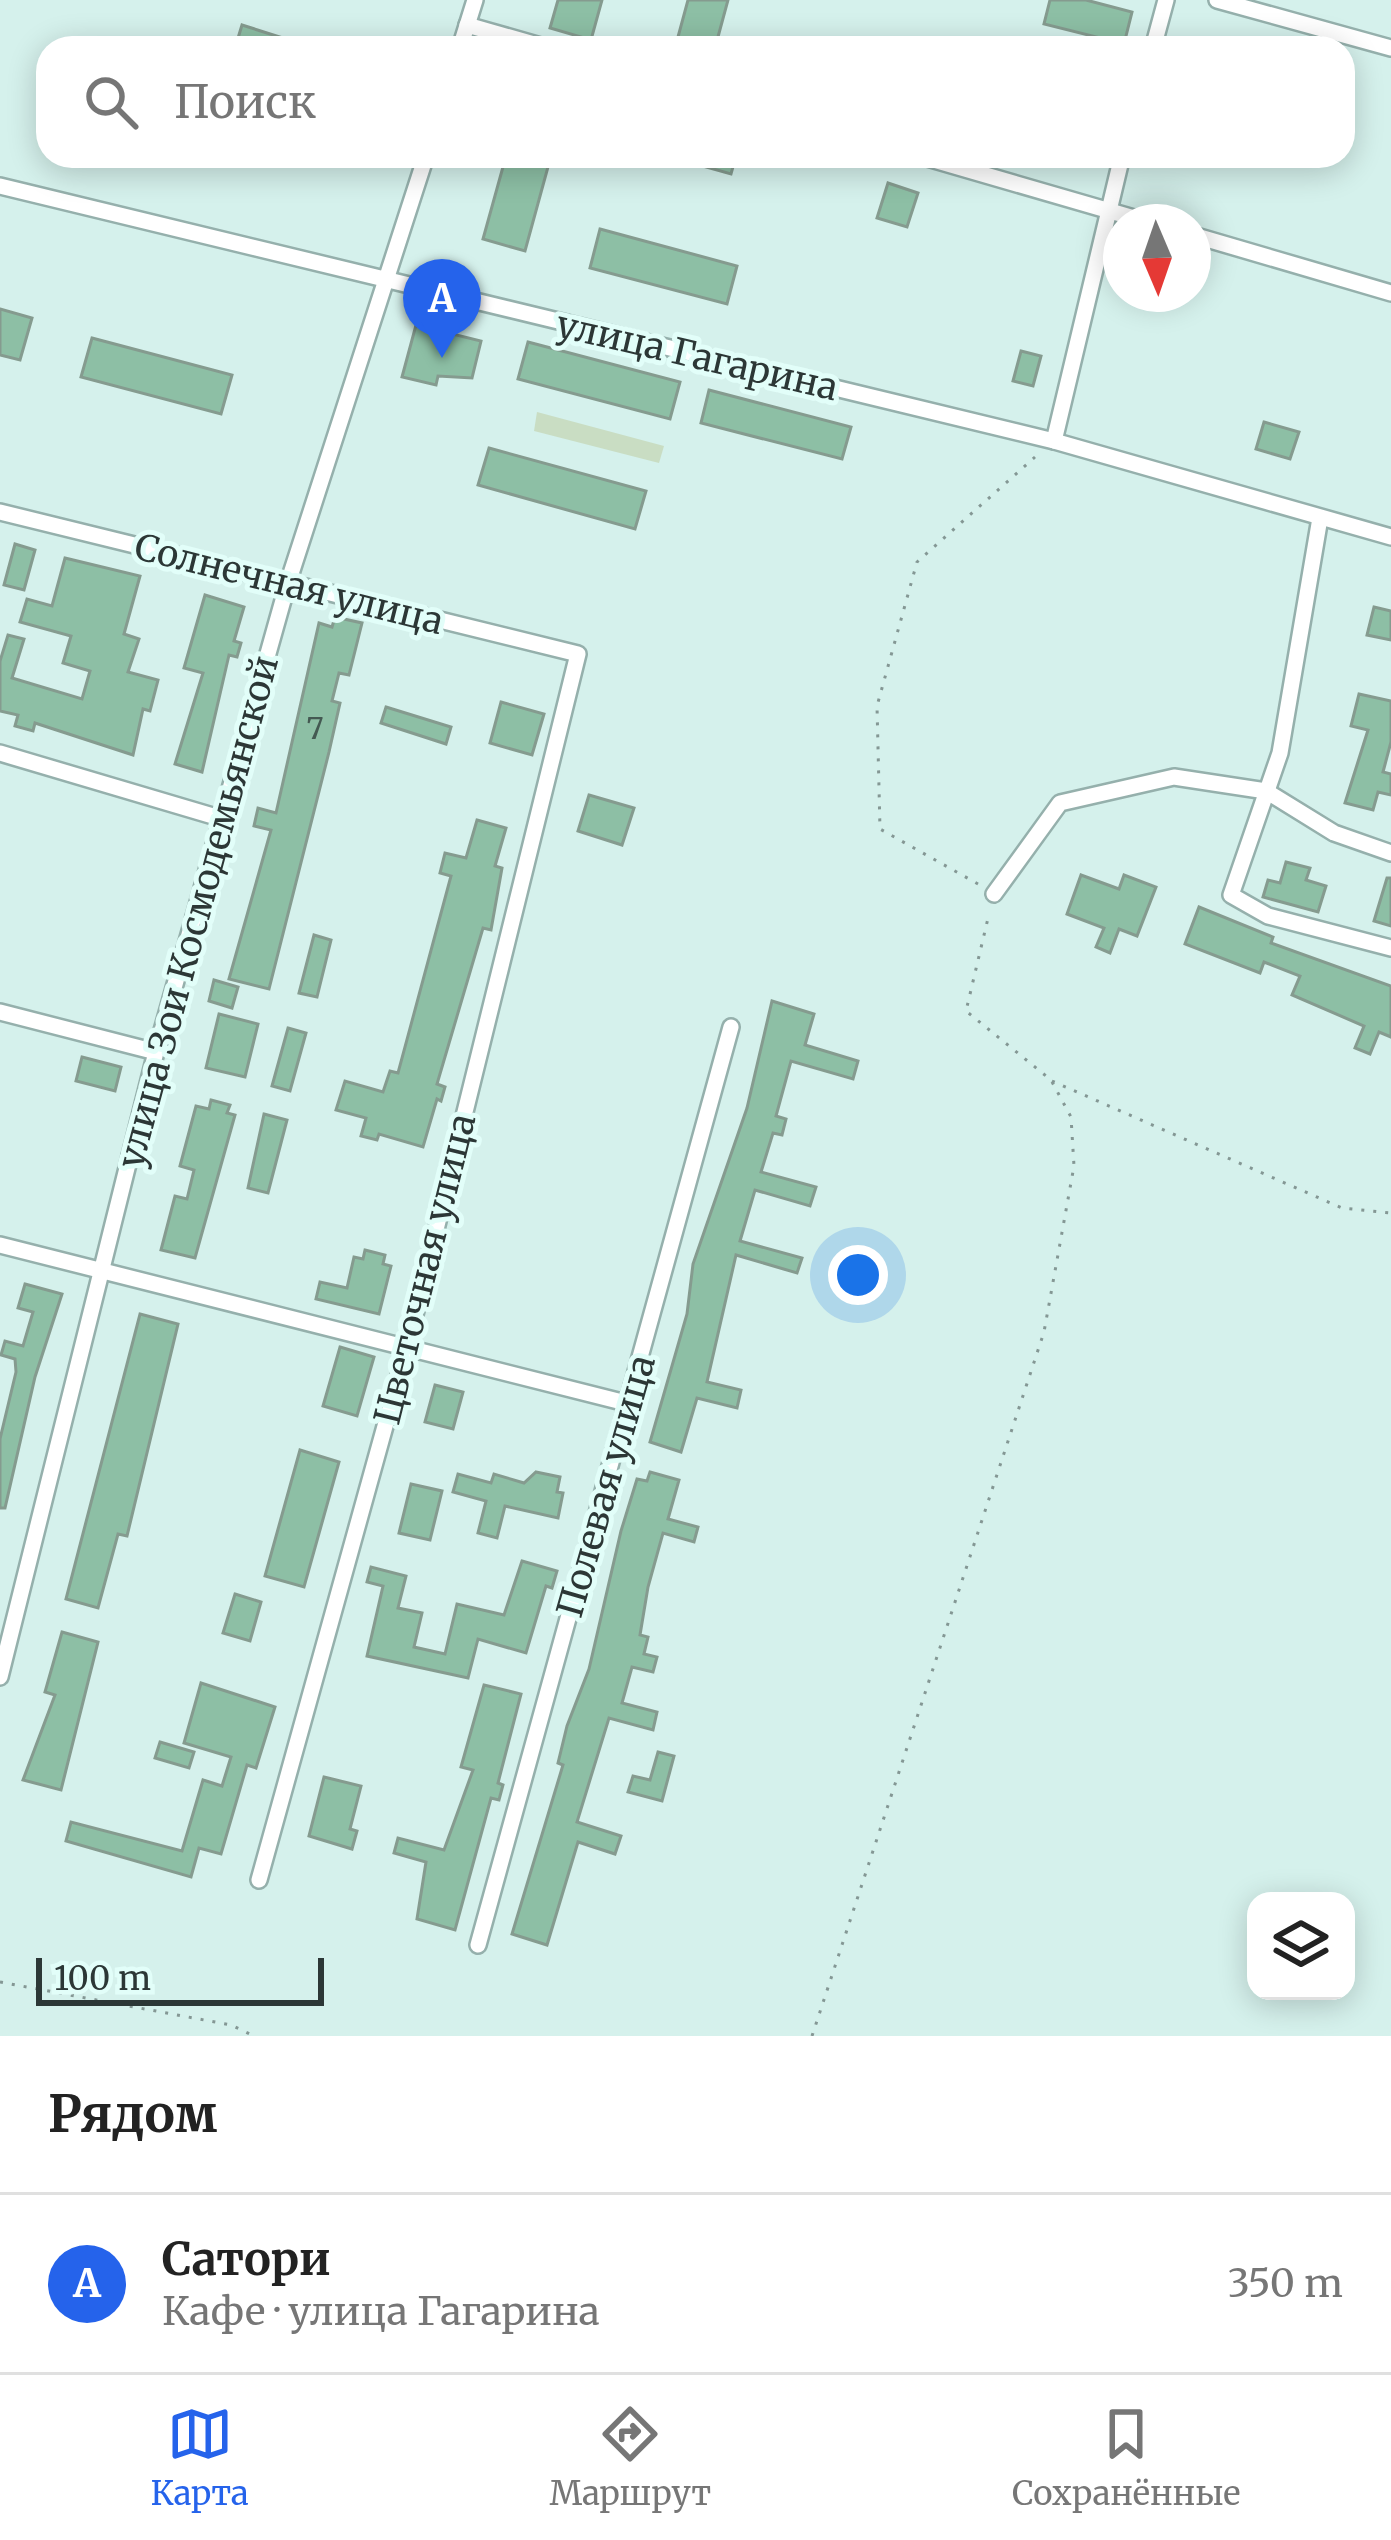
<!DOCTYPE html>
<html lang="ru">
<meta charset="utf-8">
<style>
:root{--surface:#fff;--page:#f6f6f6;--text:#222;--muted:#767676;--line:#e0e0e0;--accent:#2563eb}
body{margin:0;font-family:Merriweather,serif;background:var(--page);color:var(--text)}
.controls{position:absolute;right:36px;bottom:36px;display:grid;overflow:hidden;border-radius:24px;box-shadow:0 6px 30px #0003}
.controls button{width:108px;height:108px;display:grid;place-items:center;padding:0;border:0;border-bottom:3px solid var(--line);background:var(--surface);color:var(--text);font:60px sans-serif}
.compass{position:absolute;left:1103px;top:204px;width:108px;height:108px;border-radius:50%;background:var(--surface);box-shadow:0 6px 30px #0003;rotate:178deg}
.scale{position:absolute;left:36px;bottom:30px;width:288px;box-sizing:border-box;padding-left:12px;border:6px solid #2c3736;border-top:0;font-size:33px;line-height:42px;white-space:nowrap;color:#2c3736;-webkit-text-stroke:9px #e2fef9;paint-order:stroke}
.you{position:absolute;left:858px;top:1275px;width:42px;height:42px;margin:-30px;border:9px solid #fff;border-radius:50%;background:#1a73e8;box-shadow:0 0 0 18px #1a73e833}
.badge{display:grid;place-items:center;width:78px;height:78px;border-radius:50%;background:var(--accent);color:#fff;font-size:39px;font-weight:700}
.pin{position:absolute;translate:-50% -99px;filter:drop-shadow(0 3px 6px #0008)}
.pin::after{content:'';position:absolute;top:63px;width:42px;height:36px;background:inherit;clip-path:polygon(0 0,100% 0,50% 100%)}
.list{margin:0;padding:0;list-style:none}
h2{display:flex;justify-content:space-between;align-items:center;height:156px;margin:0;padding:0 48px;font-size:51px}
h2 small{font-size:39px;font-weight:400;color:var(--muted)}
.list li{display:grid;grid-template-columns:78px 1fr auto;gap:36px;align-items:center;box-sizing:border-box;height:180px;padding:0 48px;border-top:3px solid var(--line)}
.list b{display:block;font-size:45px;white-space:nowrap}
.list p{margin:0;font-size:39px;white-space:nowrap;color:var(--muted)}
.list em{font-size:39px;font-style:normal;color:var(--muted)}
.icon{flex:none;width:66px;height:66px;fill:none;stroke:currentColor;stroke-width:2;stroke-linecap:round;stroke-linejoin:round}
.map{position:relative;flex:none;width:1391px;height:2036px;overflow:hidden}
.search{position:absolute;background:var(--surface);box-shadow:0 6px 30px #0003;left:36px;right:36px;top:36px;height:132px;display:flex;align-items:center;gap:30px;box-sizing:border-box;padding:0 42px;border-radius:36px;color:var(--muted);font-size:45px}
.sheet{height:336px;background:var(--surface)}
nav{display:flex;justify-content:space-around;align-items:center;box-sizing:border-box;height:168px;border-top:3px solid var(--line);background:var(--surface);font-size:33px;color:var(--muted)}
nav a{display:grid;justify-items:center;gap:6px}
nav .on{color:var(--accent)}
.map>svg:first-child{display:block}
.green{fill:#c9ddc3}
.building{fill:#8dbfa5;stroke:#859b8f;stroke-width:3}
.lines{fill:none;stroke-linecap:round;stroke-linejoin:round}
.street-casing{stroke:#95b0ac;stroke-width:20}
.path{stroke:#849794;stroke-width:3;stroke-dasharray:3 9;stroke-linecap:butt}
.street{stroke:#fff;stroke-width:15}
.labels{text-anchor:middle;dominant-baseline:central;stroke-width:10;stroke-linejoin:round;paint-order:stroke}
.number-label{font-size:30px;fill:#445952}
.street-label{font-size:36px;fill:#2c3736;stroke:#e2fef9}
</style>
<div class="map">
<svg width="1391" height="2036" viewBox="0 0 1391 2036">
<rect width="100%" height="100%" fill="#d5f1ec"/>
<polygon class="green" points="537,412 664,446 659,463 534,431"/>
<g class="building">
<polygon points="558,0 602,0 591,40 550,28"/>
<polygon points="688,0 728,0 715,48 675,48"/>
<polygon points="1050,0 1086,0 1132,12 1124,44 1044,24"/>
<polygon points="242,25 305,45 304,48 235,48"/>
<polygon points="506,156 551,156 525,251 483,239"/>
<polygon points="685,156 736,156 731,174 685,161"/>
<polygon points="888,183 918,193 907,227 877,218"/>
<polygon points="600,229 737,266 727,304 590,268"/>
<polygon points="0,309 32,318 20,360 0,355"/>
<polygon points="416,325 481,341 472,378 438,376 436,385 402,377"/>
<polygon points="92,338 232,375 221,414 81,377"/>
<polygon points="528,342 680,382 670,419 518,379"/>
<polygon points="1021,351 1041,356 1033,386 1013,381"/>
<polygon points="709,390 851,427 842,459 701,423"/>
<polygon points="1264,422 1299,432 1290,459 1256,449"/>
<polygon points="489,448 646,491 635,529 478,485"/>
<polygon points="15,544 35,550 24,590 4,585"/>
<polygon points="65,558 140,576 124,634 139,639 128,672 158,680 150,711 143,709 133,755 35,723 33,731 15,726 18,715 0,711 0,661 8,635 24,639 12,678 82,699 90,671 63,663 71,636 20,622 27,599 52,606"/>
<polygon points="205,595 244,607 234,641 241,643 237,657 229,655 202,772 175,764 203,673 184,668"/>
<polygon points="1374,607 1391,611 1391,640 1367,635"/>
<polygon points="335,617 362,623 349,675 339,673 332,701 340,703 329,752 269,989 229,979 271,830 254,826 258,808 276,813 319,623 332,627"/>
<polygon points="1359,694 1391,701 1391,742 1383,772 1391,774 1391,795 1378,792 1373,810 1345,803 1368,730 1351,726"/>
<polygon points="501,702 544,714 532,755 490,743"/>
<polygon points="386,707 451,727 446,744 381,723"/>
<polygon points="589,795 634,808 622,845 578,831"/>
<polygon points="477,820 506,828 495,866 502,868 491,930 483,928 437,1084 445,1087 441,1101 437,1099 423,1147 379,1134 377,1140 361,1136 366,1118 336,1110 345,1081 383,1092 390,1071 398,1073 451,876 440,873 445,853 466,858"/>
<polygon points="1286,862 1310,868 1306,880 1326,886 1318,912 1263,897 1268,880 1280,883"/>
<polygon points="1081,875 1119,889 1124,875 1156,887 1137,936 1119,929 1110,953 1096,947 1104,928 1067,914"/>
<polygon points="1387,878 1391,878 1391,926 1374,921"/>
<polygon points="1199,907 1273,937 1271,943 1391,986 1391,1037 1379,1032 1370,1054 1355,1048 1364,1026 1292,995 1300,976 1264,962 1260,973 1185,944"/>
<polygon points="314,935 331,940 317,997 299,993"/>
<polygon points="214,980 238,987 232,1008 209,1001"/>
<polygon points="772,1001 814,1014 805,1045 858,1061 853,1079 791,1061 776,1116 786,1119 782,1135 773,1133 761,1172 816,1187 810,1206 755,1190 740,1241 802,1258 797,1273 736,1255 707,1382 741,1390 737,1408 697,1398 681,1452 650,1442 687,1314 693,1264 747,1108"/>
<polygon points="219,1014 258,1024 245,1077 206,1068"/>
<polygon points="288,1028 306,1033 290,1091 272,1086"/>
<polygon points="82,1057 121,1067 115,1091 76,1081"/>
<polygon points="211,1100 230,1105 227,1113 235,1115 195,1258 161,1250 175,1196 187,1199 194,1170 180,1166 196,1106 209,1109"/>
<polygon points="264,1114 287,1120 268,1193 248,1188"/>
<polygon points="365,1250 385,1255 383,1264 391,1266 379,1314 316,1299 320,1282 347,1288 354,1257 363,1259"/>
<polygon points="25,1284 62,1294 35,1377 5,1508 0,1508 0,1439 16,1372 15,1359 1,1355 5,1341 23,1346 33,1312 18,1308"/>
<polygon points="140,1314 178,1324 127,1536 118,1534 98,1608 66,1599"/>
<polygon points="340,1347 374,1357 357,1416 323,1406"/>
<polygon points="435,1385 463,1392 453,1429 425,1422"/>
<polygon points="300,1450 339,1462 304,1587 265,1576"/>
<polygon points="536,1472 560,1477 557,1492 563,1493 558,1518 505,1506 497,1538 478,1533 486,1501 453,1492 458,1474 491,1483 494,1474 524,1483"/>
<polygon points="650,1472 679,1480 668,1519 698,1527 694,1542 663,1533 648,1587 640,1635 648,1637 644,1654 657,1657 653,1672 632,1667 622,1703 657,1712 653,1730 609,1718 577,1822 621,1836 615,1854 578,1842 547,1945 512,1934 563,1765 558,1763 567,1726 589,1669 621,1531 637,1479 647,1481"/>
<polygon points="411,1484 442,1491 430,1540 399,1533"/>
<polygon points="522,1561 557,1571 552,1588 546,1586 526,1653 478,1639 468,1678 367,1656 383,1586 367,1582 371,1567 406,1576 398,1608 422,1613 414,1647 445,1654 457,1604 504,1615"/>
<polygon points="235,1594 261,1602 250,1641 223,1633"/>
<polygon points="62,1632 98,1642 61,1790 23,1780 55,1695 45,1692"/>
<polygon points="201,1683 275,1707 256,1768 247,1765 221,1854 199,1848 191,1877 66,1841 71,1822 182,1851 203,1780 222,1786 231,1757 184,1743"/>
<polygon points="484,1685 521,1694 498,1783 503,1785 499,1800 491,1798 455,1930 417,1919 426,1862 394,1853 398,1838 444,1850 473,1770 461,1767"/>
<polygon points="160,1742 194,1752 189,1768 155,1758"/>
<polygon points="658,1752 674,1756 662,1801 628,1792 633,1776 650,1780"/>
<polygon points="324,1777 361,1786 350,1829 357,1831 352,1849 309,1836"/>
</g>
<g class="lines">
<g class="street-casing">
<g id="street">
<polyline points="1217,0 1391,48"/>
<polyline points="467,25 548,48"/>
<polyline points="460,48 475,0"/>
<polyline points="1153,48 1166,0"/>
<polyline points="920,156 1148,222"/>
<polyline points="0,186 1054,441 1391,537"/>
<polyline points="1193,235 1391,293"/>
<polyline points="1054,441 1122,156"/>
<polyline points="0,512 578,654 407,1347 259,1880"/>
<polyline points="1320,518 1280,753 1231,895 1268,916 1391,948"/>
<polyline points="0,753 223,819"/>
<polyline points="994,894 1060,803 1174,777 1266,791 1334,833 1391,853"/>
<polyline points="0,1012 156,1052"/>
<polyline points="0,1245 630,1404"/>
<polyline points="0,1677 156,1052 287,586 426,156"/>
<polyline points="478,1945 731,1027"/>
</g>
</g>
<g class="path">
<polyline points="978,884 880,829 877,706 917,562 1035,457"/>
<polyline points="1052,1081 1342,1208 1391,1213"/>
<polyline points="0,1982 231,2025 254,2036"/>
<polyline points="812,2036 1044,1332 1074,1166 1071,1117 1051,1080 966,1011 989,914"/>
</g>
<use href="#street" class="street"/>
</g>
<g class="labels">
<g class="number-label">
<text x="315" y="728">7</text>
</g>
<g class="street-label">
<text transform="translate(697 356) rotate(13)">улица Гагарина</text>
<text transform="translate(289 584) rotate(14)">Солнечная улица</text>
<text transform="translate(198 912) rotate(-75)">улица Зои Космодемьянской</text>
<text transform="translate(425 1269) rotate(-76)">Цветочная улица</text>
<text transform="translate(606 1486) rotate(-74)">Полевая улица</text>
</g>
</g>
</svg>
<div class="controls">
<button><svg class="icon" aria-label="layers" viewBox="0 0 24 24"><path d="M12 4l9 5-9 5-9-5zM3 14l9 5 9-5"/></svg></button>
</div>
<svg class="compass" viewBox="-18 -18 36 36"><path d="M0-13l5 13h-10z" fill="#e53935"/><path d="M0 13l5-13h-10z" fill="#767676"/></svg>
<div class="scale">100 m</div>
<div class="you"></div>
<div class="pin badge" style="left:442px;top:358px">A</div>
<div class="search"><svg class="icon" aria-label="search" viewBox="0 0 24 24"><circle cx="10" cy="10" r="6"/><path d="M15 15l6 6"/></svg>Поиск</div>
</div>
<section class="sheet">
<h2>Рядом<small></small></h2>
<ul class="list">
<li><span class="badge">A</span><div><b>Сатори</b><p>Кафе · улица Гагарина</p></div><em>350 m</em></li>
</ul>
</section>
<nav>
<a class="on"><svg class="icon" aria-label="map" viewBox="0 0 24 24"><path d="M3 6l6-2 6 2 6-2v14l-6 2-6-2-6 2zM9 4v14M15 6v14"/></svg>Карта</a>
<a><svg class="icon" aria-label="directions" viewBox="0 0 24 24"><path d="M12 3l9 9-9 9-9-9zM9 14v-3h6M13 9l2 2-2 2"/></svg>Маршрут</a>
<a><svg class="icon" aria-label="saved" viewBox="0 0 24 24"><path d="M7 4h10v16l-5-4-5 4z"/></svg>Сохранённые</a>
</nav>
